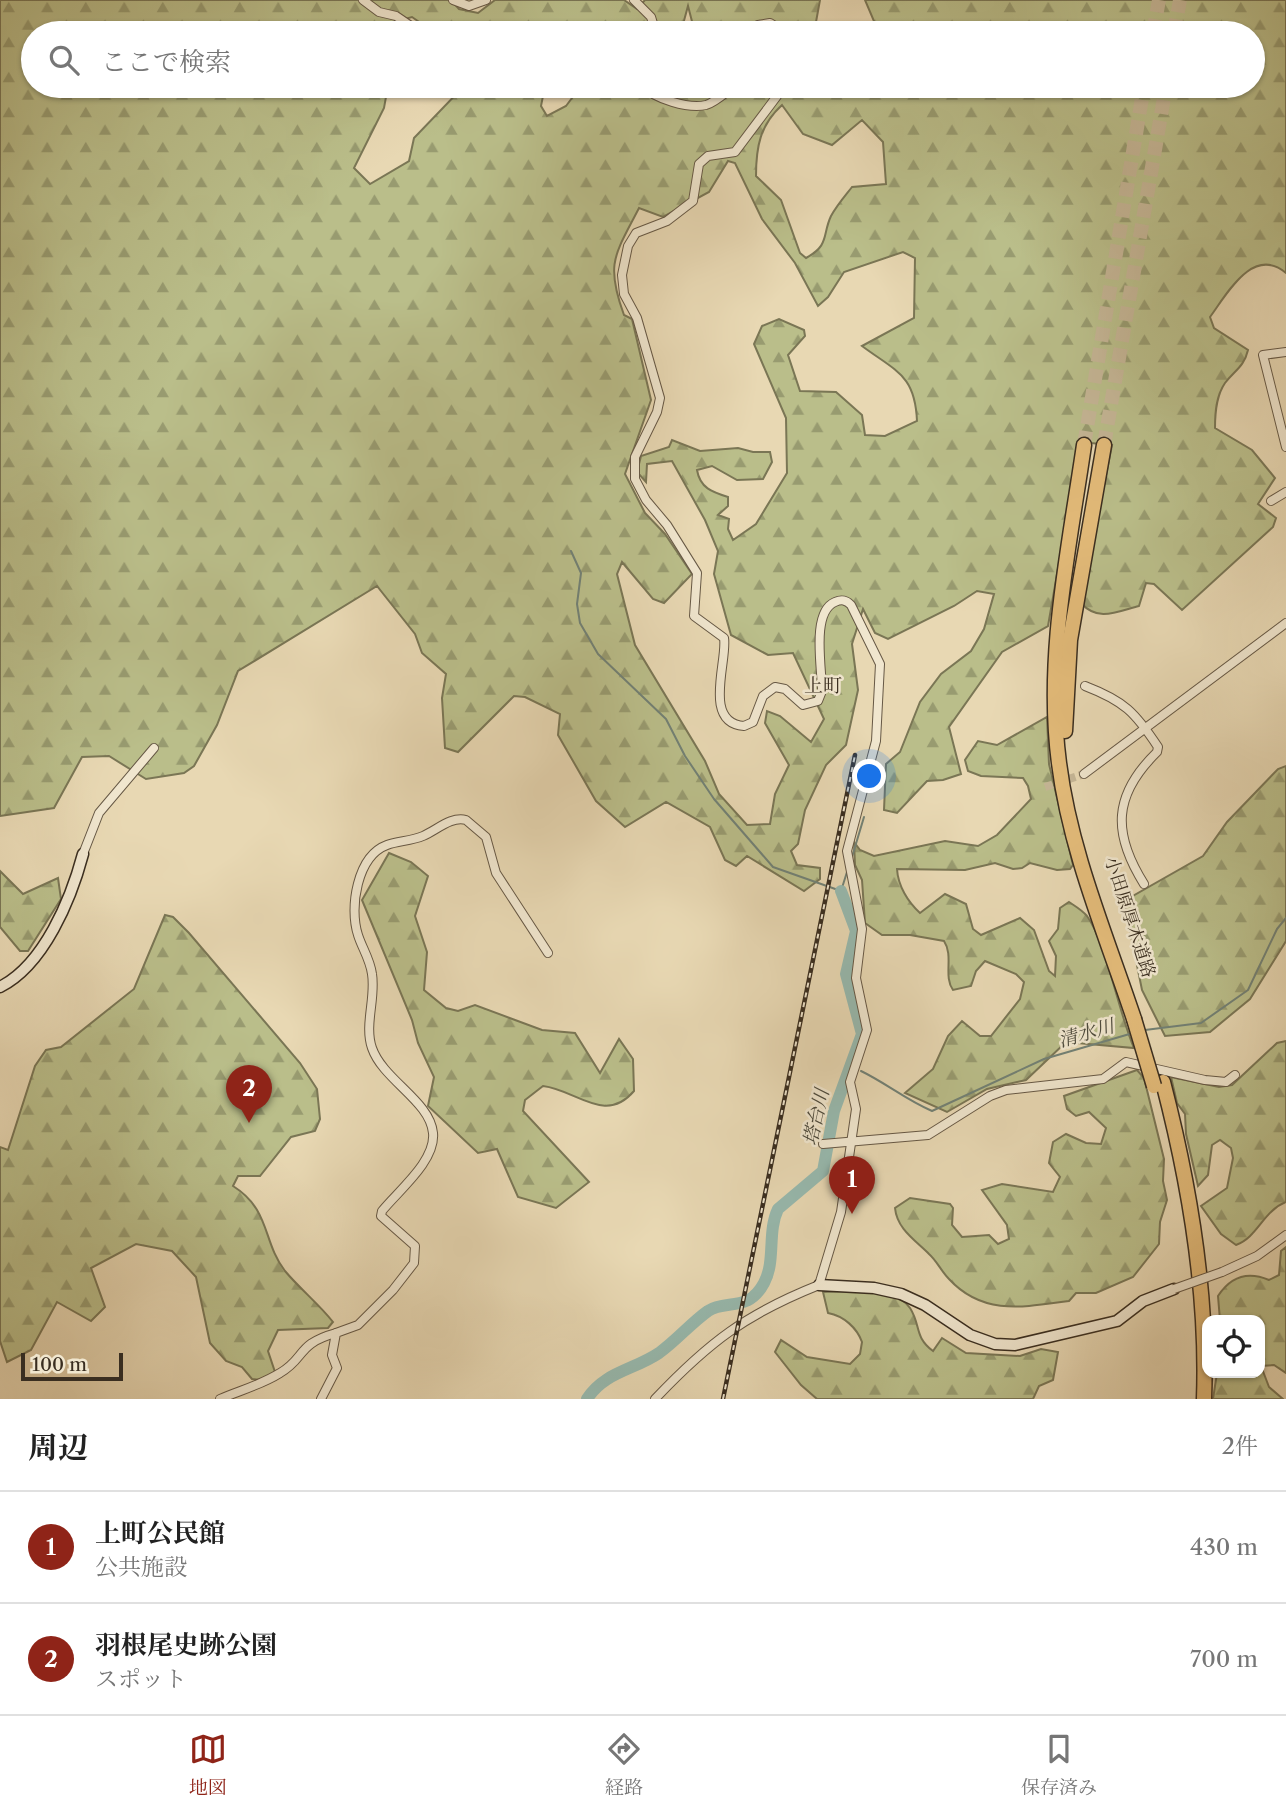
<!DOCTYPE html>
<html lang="ja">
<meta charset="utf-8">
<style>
:root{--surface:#fff;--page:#f2f2f2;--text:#222;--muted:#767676;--line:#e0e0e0;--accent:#8f2418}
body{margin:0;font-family:"Libre Caslon Text","Noto Serif JP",serif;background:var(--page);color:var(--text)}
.controls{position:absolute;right:21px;bottom:21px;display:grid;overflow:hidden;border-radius:14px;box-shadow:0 2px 5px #0004}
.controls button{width:63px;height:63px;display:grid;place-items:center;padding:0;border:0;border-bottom:2px solid var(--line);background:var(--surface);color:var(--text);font:35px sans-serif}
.scale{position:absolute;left:21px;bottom:18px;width:102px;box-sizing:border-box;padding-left:7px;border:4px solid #3a2e20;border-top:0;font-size:19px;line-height:24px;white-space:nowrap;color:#3a2e20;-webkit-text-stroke:5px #f0e6ce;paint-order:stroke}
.you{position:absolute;left:870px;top:777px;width:24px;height:24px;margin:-18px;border:5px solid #fff;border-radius:50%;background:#1a73e8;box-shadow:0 0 0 10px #1a73e833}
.badge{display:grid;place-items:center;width:46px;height:46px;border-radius:50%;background:var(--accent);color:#fff;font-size:23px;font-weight:700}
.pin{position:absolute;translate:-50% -58px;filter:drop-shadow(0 2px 4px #0008)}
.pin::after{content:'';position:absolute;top:37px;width:24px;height:21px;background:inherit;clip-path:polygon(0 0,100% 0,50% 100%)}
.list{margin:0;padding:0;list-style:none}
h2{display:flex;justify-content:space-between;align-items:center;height:91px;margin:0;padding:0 28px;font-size:30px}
h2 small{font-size:23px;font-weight:400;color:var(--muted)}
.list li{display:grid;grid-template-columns:46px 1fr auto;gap:21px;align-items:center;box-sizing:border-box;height:112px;padding:0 28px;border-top:2px solid var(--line)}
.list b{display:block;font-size:26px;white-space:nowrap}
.list p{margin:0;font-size:23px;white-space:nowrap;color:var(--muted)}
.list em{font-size:23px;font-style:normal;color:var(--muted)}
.icon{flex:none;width:38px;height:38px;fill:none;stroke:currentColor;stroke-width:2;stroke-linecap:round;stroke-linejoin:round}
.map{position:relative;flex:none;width:1286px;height:1399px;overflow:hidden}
.search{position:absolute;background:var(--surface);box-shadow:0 2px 5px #0004;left:21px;right:21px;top:21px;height:77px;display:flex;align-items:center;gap:18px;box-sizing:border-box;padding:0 24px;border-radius:38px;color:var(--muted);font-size:26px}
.sheet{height:315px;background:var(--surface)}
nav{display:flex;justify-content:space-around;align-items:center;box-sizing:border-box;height:98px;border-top:2px solid var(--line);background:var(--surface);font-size:19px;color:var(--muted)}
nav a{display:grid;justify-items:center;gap:4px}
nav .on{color:var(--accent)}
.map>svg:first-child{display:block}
.forest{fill:url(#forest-firs);stroke:#7a7655;stroke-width:2;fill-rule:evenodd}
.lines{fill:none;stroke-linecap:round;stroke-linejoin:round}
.stream{stroke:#728175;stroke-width:2}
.river{stroke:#97b9ae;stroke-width:12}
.street-tunnel{stroke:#c5b696;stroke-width:8;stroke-dasharray:8 4;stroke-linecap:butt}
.highway-tunnel{stroke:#c5b696;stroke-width:14;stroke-dasharray:14 7;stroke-linecap:butt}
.street-casing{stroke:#665845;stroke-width:10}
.secondary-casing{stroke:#3a2e20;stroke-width:13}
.highway-casing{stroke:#3a2e20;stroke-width:17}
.street{stroke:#f0e6ce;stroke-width:8}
.secondary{stroke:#f0e6ce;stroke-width:10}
.highway{stroke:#e4bc7a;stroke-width:14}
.rail-casing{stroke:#3a2e20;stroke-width:4.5}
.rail{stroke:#f0e6ce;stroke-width:2;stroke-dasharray:5;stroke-linecap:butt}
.street-bridge-casing{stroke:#665845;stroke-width:10;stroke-linecap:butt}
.highway-bridge-casing{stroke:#3a2e20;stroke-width:17;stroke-linecap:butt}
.street-bridge{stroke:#f0e6ce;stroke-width:8}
.highway-bridge{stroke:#e4bc7a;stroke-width:14}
.labels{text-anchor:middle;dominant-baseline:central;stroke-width:5;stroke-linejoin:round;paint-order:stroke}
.street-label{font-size:18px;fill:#3a2e20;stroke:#f0e6ce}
.neighbourhood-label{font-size:19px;fill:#3a2e20;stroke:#f0e6ce}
.water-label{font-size:19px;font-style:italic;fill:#4d4a3c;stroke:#f0e6ce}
</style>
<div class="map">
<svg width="1286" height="1399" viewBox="0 0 1286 1399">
<defs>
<pattern id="forest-firs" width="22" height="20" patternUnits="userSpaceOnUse" patternTransform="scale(1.75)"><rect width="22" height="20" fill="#babe8a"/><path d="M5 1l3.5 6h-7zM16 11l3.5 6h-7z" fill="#989b70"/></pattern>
</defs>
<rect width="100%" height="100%" fill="#e8d8b3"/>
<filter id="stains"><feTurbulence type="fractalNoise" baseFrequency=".00286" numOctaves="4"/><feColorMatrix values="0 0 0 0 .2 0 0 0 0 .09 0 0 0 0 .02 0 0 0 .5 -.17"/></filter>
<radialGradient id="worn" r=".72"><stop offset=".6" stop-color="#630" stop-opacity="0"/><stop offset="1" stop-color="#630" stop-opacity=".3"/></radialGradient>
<g class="forest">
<path d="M0,0H451L459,9L478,13L495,0H624L637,9L645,0H820L816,22L827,33H695L688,6L682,28L676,33H435L412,17L390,23L377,33H33V86H388L384,108L354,168L370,184L409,161L414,138L464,86H545L541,106L547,116L566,106L581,86H1253V33H879L865,0H1286V273C1253,245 1227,294 1210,317L1214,328L1248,350C1244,367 1235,370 1225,383C1216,396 1215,413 1215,428L1252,450L1275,478L1258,504L1276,518L1273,527L1182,610L1154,584L1146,583L1139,606C1116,612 1098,622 1081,603L1112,445L1080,442L1048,626L1002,652L949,727L961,774L943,780L927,781L897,813L884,810L886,764L900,752L920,702L941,674L971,651L984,629L994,594L977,591L954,606L888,639L875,633L863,609L852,644L858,690L846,745L826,765L805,810L798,844L791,851L797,865L820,868V879L804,891L747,856L736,866L725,860L710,827L666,802L625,827L596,801L558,735L560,714L525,697L514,696L458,752L445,748L442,698L446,674L422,653L415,634L377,586L238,671L217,725L194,766L184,773L146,779L109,756L82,757L54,808L0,816ZM782,105L803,134L832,145L862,120L883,142L886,184L852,187C845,196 837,205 831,216C822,235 830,245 806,258L800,253L781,200L756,176C756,147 760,125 782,105ZM728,161L735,163L762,219L795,263L818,306L828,297L844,272L903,252L915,258L914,318L862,346C897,372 915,375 917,421L885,436L865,435L862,415L836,392L800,391L788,355L805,336L804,330L779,319L762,326L754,344L786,418L787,473L756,524L733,540L728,529L729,519L718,515L728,506V497C712,492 700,488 697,470L712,466L737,480L763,479L772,462L770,452H753L738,448L700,451L672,440L669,447L641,456L637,472L646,482L647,464L672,461L705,520L718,551L714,574L731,635L768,655L793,653L824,719L811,742L780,716L767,711L765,723L789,765L775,794L770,824L747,825L719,794L705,761L635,645L617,574L622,562L653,599L664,603L692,574L665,534L645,513L625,474L651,400L632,319L624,315C605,263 615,255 639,208L663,217L709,192Z"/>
<path d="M1047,717L1049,764L1073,865L1070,869L1057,870L1030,863L1022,868L1013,869L995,863L965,870L897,869C898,886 908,902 920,913L945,894L966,904L973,929L981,935L1020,918L1034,930L1049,971L1055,976L1056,956L1049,941L1058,929L1060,908L1069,902C1075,906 1082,910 1087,916C1106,942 1119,1014 1134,1048L1066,1042L1026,1080L987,1089L947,1112L905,1093L933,1069L948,1036L962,1021L980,1036H991L1020,999L1024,982L1016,974L985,961L976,971L971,986L953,990C943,976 954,956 944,941L910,935H882L865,923L862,880L855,865L854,842L860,850L874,856L945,841L978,846L997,835L1031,799L1028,786L1023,778L981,776L968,771L965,760L978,741L997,745Z"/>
<polygon points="1286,766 1286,941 1250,999 1210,1032 1165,1036 1142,990 1124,901 1203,856 1227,822 1278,769"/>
<path d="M389,853L411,862L428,876L415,916L427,952L424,990L446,1008L458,1011L475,1005L542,1030L575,1033L600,1073L619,1039L633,1059L634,1091C605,1125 577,1090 543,1086L525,1100L523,1111L589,1182L556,1208L518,1197L497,1149L478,1153L428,1106L434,1077L418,1043L412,1020L362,900Z"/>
<polygon points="0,871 23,894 58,878 61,899 28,951 20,951 0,927"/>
<path d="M165,915L173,917L189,933L300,1063L317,1089L320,1119L315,1131L291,1137L260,1176H238L233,1186C271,1210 262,1241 285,1271C300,1289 319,1304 333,1322L328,1328L278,1330L268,1351L276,1375L270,1381L252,1379L242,1367L226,1361L210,1343L196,1277L172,1251L136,1244L91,1268L105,1307L91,1321L57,1302L31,1350L7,1362L0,1341V1147L8,1150L35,1066L46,1050L61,1047L134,989Z"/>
<path d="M1286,1041V1202C1263,1211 1258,1237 1236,1245L1221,1234L1201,1206L1227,1188L1233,1158L1231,1148L1220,1140L1212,1145L1208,1175L1198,1186L1186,1134L1185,1114L1177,1103L1171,1077L1219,1087L1232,1085L1277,1043Z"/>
<path d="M1137,1070L1144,1078L1164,1159L1163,1181L1167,1200L1160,1222L1159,1244L1133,1277L1096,1293H1076L1069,1301C1024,1307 983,1316 949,1279C941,1271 937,1261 929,1254C915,1240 897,1229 895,1208L910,1198L950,1204L953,1208L952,1225L962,1237L989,1235L998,1244L1009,1239L1007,1225L982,1190L1002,1184L1053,1192L1060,1177L1049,1163L1053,1142L1066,1134L1086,1143L1101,1144L1106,1128L1089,1112L1076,1116L1067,1109L1064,1096Z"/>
<path d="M1286,1247V1373L1274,1365L1261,1366L1269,1387L1283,1399H1213L1217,1373H1260V1320H1220L1218,1296C1231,1276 1248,1271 1269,1280L1279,1275L1281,1251Z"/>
<path d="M847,1291C867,1292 897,1289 910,1308C921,1325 914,1337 933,1351L942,1338L966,1353L1020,1356L1041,1349L1058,1352L1053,1380L1039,1386L1033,1399H817L801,1385L775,1352L781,1340L807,1357L850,1364L860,1354L862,1342C857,1328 844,1316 828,1313L823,1292Z"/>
</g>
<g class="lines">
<g class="stream">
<polyline points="571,551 581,573 577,604 580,623 598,654 666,719 685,756 714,799 773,867 841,891 847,872"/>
<polyline points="852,857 864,817"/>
<polyline points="1145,1030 1201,1023 1248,990 1277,929 1286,918"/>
<path d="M861,1071C886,1083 906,1100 932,1111L1044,1059L1133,1033"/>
</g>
<path class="river" d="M587,1399C604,1372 634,1370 659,1353C677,1340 691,1323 708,1311C726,1299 748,1313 764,1283C776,1261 767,1232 778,1209L823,1171L834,1111L862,1034L846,974L856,931L841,891"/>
<polyline class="street-tunnel" points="1045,787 1084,774"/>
<g class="highway-tunnel">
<polyline points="1153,33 1159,0"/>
<polyline points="1174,33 1180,0"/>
<polyline points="1084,445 1144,86"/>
<polyline points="1104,445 1166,86"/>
</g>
<g class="street-casing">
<g id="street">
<polyline points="363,0 379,12 396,16 421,33"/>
<polyline points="453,0 469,6 486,0"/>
<polyline points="634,0 651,17 656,33"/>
<polyline points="751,33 758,25 770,23 786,33"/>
<path d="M643,86C654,99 689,109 706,105C716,102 726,92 734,86"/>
<polyline points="1286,352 1263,355 1286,447"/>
<polyline points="1271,501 1286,492"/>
<path d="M1085,686C1124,701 1135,712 1158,747L1157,752C1113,795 1112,833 1144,884"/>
<polyline points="1084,774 1286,623"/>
<polyline points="83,854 99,813 154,748"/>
<polyline points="823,1144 928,1135 990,1096 1006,1090 1103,1079 1126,1062 1205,1080 1226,1082 1235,1075"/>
<polyline points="1222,1272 1257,1256 1286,1235"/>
<path d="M220,1399C241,1390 261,1385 280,1373C306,1358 296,1344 336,1333"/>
<path d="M321,1399L337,1368L332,1355L336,1333L358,1325L393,1290L414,1263L415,1246L381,1216L382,1211C398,1191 436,1161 433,1133C430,1101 383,1080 372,1048C364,1025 376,998 372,974C370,959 362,948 358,935C349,908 357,856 387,845C398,841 411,841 423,836C437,830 451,816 466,820L486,837L496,873L548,953"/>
<path d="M655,1399C709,1342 746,1314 819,1285L841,1212L856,1109L850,1082L867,1030L856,978L862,929L847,851L876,741L880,664L851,605C846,600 842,599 835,602C811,612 822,668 822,691L818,701L803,705L785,689L775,687L763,696L753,722L744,726C702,723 728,660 724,638L694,616L697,573L667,525L646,500L635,479V457L657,412L660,398L637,318L624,294L622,275L628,246L636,233L667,221L693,201L699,164L708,156L735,152L777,96L780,86"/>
</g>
</g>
<g class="secondary-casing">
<g id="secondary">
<path d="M0,987C44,965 71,899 83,854"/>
<polyline points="819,1285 874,1288 901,1294 925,1305 970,1335 995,1344 1015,1345 1117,1321 1143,1301 1174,1289"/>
</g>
</g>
<g class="highway-casing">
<g id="highway">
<path d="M1084,445C1069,549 1045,657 1059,763C1070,851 1106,935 1134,1019"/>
<polyline points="1065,731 1070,640 1104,445"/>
<path d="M1163,1082C1190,1186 1208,1292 1204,1399"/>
</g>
</g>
<use href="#street" class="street"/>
<use href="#secondary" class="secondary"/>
<use href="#highway" class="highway"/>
<g class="rail-casing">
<polyline id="rail" points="723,1399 855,755"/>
</g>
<use href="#rail" class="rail"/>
<g class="street-bridge-casing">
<polyline id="street-bridge" points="1174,1289 1222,1272"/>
</g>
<g class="highway-bridge-casing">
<polyline id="highway-bridge" points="1134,1019 1154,1086"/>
</g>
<use href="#street-bridge" class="street-bridge"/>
<use href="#highway-bridge" class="highway-bridge"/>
</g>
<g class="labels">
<g class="street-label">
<text transform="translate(1130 917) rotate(72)">小田原厚木道路</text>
</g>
<g class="neighbourhood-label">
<text x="823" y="685">上町</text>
</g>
<g class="water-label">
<text transform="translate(1086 1033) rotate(-16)">清水川</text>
<text transform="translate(816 1117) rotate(-77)">塔台川</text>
</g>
</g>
<rect width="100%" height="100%" filter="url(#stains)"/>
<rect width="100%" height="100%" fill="url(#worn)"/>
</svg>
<div class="controls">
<button><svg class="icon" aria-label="locate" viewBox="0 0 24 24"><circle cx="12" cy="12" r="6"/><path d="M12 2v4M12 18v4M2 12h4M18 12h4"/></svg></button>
</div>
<div class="scale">100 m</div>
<div class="you"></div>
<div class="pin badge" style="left:852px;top:1214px">1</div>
<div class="pin badge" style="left:249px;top:1123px">2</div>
<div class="search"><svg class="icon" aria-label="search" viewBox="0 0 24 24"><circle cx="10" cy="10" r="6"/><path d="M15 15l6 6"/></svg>ここで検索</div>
</div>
<section class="sheet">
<h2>周辺<small>2件</small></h2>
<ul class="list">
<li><span class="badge">1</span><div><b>上町公民館</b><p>公共施設</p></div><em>430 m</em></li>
<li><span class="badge">2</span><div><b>羽根尾史跡公園</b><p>スポット</p></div><em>700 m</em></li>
</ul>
</section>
<nav>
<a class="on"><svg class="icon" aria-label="map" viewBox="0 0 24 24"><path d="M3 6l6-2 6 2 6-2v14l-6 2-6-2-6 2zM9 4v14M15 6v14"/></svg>地図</a>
<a><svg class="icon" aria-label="directions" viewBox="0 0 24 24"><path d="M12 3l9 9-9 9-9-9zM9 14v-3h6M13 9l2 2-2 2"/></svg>経路</a>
<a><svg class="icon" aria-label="saved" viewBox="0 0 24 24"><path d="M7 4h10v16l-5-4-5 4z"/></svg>保存済み</a>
</nav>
